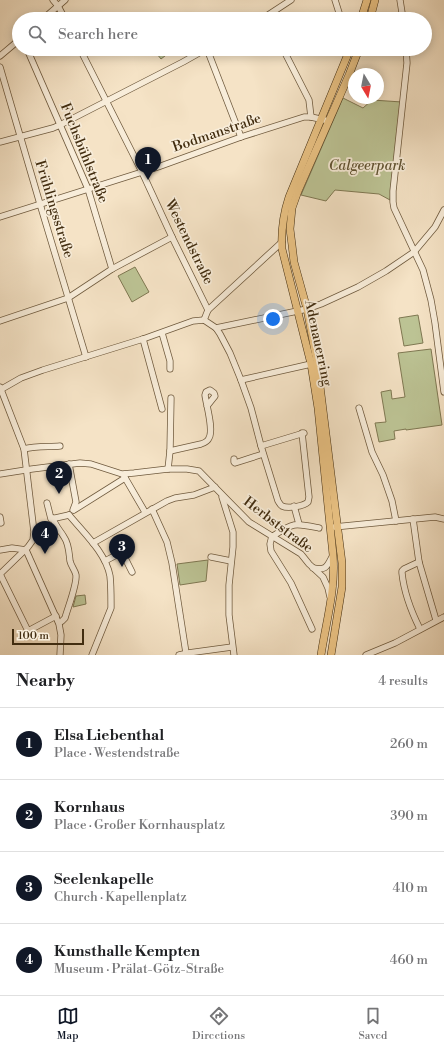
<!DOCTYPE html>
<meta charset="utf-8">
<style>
:root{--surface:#fff;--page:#f2f2f2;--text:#202124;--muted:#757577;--line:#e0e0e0;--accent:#111827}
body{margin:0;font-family:"Libre Bodoni",serif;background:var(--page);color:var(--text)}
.compass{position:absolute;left:348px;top:68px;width:36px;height:36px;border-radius:50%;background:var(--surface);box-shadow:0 2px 10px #0003;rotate:170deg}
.scale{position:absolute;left:12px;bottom:10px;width:72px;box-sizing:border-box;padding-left:4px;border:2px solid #422d10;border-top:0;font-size:11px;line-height:14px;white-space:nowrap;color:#422d10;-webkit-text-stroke:3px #f8edda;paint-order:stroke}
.you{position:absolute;left:273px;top:319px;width:14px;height:14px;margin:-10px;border:3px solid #fff;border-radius:50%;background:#1a73e8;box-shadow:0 0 0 6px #1a73e833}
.badge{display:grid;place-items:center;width:26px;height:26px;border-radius:50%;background:var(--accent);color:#fff;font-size:13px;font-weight:700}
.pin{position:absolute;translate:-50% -33px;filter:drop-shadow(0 1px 2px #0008)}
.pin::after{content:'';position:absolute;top:21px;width:14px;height:12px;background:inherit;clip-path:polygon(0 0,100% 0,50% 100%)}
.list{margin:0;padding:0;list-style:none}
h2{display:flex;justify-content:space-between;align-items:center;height:52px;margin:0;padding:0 16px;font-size:17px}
h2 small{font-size:13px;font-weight:400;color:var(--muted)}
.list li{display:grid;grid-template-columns:26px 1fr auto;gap:12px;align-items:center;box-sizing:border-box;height:72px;padding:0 16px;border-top:1px solid var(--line)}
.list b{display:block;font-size:15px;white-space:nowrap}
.list p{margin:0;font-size:13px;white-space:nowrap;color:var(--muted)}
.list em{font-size:13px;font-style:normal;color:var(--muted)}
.icon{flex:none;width:22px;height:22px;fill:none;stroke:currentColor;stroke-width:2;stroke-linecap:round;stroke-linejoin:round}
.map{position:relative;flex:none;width:444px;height:655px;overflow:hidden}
.search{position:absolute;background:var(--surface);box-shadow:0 2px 10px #0003;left:12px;right:12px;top:12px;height:44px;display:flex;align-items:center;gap:10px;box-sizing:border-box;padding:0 14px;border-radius:22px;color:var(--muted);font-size:15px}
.sheet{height:340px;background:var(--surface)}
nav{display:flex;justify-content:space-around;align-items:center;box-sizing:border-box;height:56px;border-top:1px solid var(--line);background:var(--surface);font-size:11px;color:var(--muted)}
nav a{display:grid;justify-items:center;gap:2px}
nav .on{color:var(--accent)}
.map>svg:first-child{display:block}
.green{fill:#bcc394;stroke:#7f7852}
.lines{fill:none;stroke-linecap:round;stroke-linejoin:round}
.minor-casing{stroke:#6f5a3e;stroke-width:7}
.major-casing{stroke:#422d10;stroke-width:8}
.minor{stroke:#f8edda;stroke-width:5.5}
.major{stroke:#eac283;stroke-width:7}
.labels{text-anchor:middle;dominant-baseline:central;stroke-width:3.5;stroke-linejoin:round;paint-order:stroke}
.street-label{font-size:14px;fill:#422d10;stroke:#f8edda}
.park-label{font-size:14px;font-style:italic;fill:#605231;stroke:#f8edda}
</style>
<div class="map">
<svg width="444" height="655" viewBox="0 0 444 655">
<rect width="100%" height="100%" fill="#f5e3c6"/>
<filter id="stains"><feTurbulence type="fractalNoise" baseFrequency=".005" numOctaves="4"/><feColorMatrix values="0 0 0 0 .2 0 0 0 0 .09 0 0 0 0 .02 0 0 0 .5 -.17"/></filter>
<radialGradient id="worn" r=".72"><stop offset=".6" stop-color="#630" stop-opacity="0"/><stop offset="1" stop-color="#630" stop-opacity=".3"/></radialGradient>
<g class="green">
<polygon points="153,49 174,49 161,59"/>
<polygon points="343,98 363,108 372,100 402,102 390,200 379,194 335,190 326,201 301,195"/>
<polygon points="135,267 149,292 132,302 118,276"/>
<polygon points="418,315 423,343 404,346 399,318"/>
<polygon points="431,349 442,425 406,430 406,429 394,431 395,439 379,442 375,423 386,422 381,392 391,390 392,399 405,397 398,353"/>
<polygon points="208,560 206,581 180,585 177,564"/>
<polygon points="85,595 86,604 73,607 76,596"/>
</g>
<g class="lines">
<g class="minor-casing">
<g id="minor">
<polyline points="53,0 58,6 65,19"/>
<polyline points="335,0 341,19"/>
<polyline points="400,0 403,19"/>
<polyline points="43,19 65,0"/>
<polyline points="262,19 291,0"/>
<polyline points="27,49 88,189 112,269"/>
<polyline points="80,49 142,172 172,237 208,310"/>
<polyline points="207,49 241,137"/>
<polyline points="283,49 309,100 311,117"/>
<polyline points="406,49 407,63 393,191 393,202 394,208 423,270 431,300 435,323 444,392"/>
<polyline points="0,56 19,40"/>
<polyline points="0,67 40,204 86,357"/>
<polyline points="0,142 53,128 60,125 183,62 206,49"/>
<polyline points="0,217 158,167 241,137 304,117 311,117 329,121"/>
<path d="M204,320L216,328L220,334L230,353L241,380L251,408L261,446L278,501C279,502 280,505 282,506C288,509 304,506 308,502L309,497L302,433"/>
<polyline points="204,320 208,310 282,242"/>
<polyline points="0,321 68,298 112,269 172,237"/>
<polyline points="216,328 307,309 321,304 358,287 386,271 414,252 435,227 444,210"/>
<polyline points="162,333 170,361 170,369"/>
<polyline points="143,339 162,409"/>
<polyline points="241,380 311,364"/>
<polyline points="0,390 21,378 43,370 143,339 193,321 204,320"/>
<polyline points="359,408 372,452 383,475 392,501 396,521"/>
<polyline points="261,446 304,433"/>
<path d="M24,449C36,446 48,447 60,446"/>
<path d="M170,451L201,444C204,443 208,441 209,438C214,430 206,404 205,395L206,392L210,390L214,393L215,396L207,406"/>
<polyline points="234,459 234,462 235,463 263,454"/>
<polyline points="69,464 76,502 73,510"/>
<polyline points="168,469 170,451 171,398"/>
<polyline points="0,474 32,469 80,463 91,464 122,474 134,473 168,469 187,469 199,471 249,522 301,554 309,564 323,577 328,588 330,597"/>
<polyline points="124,476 145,512"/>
<polyline points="222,497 233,532 233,547 229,585 229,615 234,655"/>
<polyline points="47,503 51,519 69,515"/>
<polyline points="294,506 299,524"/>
<polyline points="152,509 167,542 172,563 186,653"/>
<polyline points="74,510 125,478"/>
<path d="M69,515C83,532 106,553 110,576C111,585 111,594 111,604V608L92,655"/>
<polyline points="0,517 1,523 0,523"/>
<path d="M53,518C55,526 60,530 64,537C69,544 69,553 70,561C71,566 75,570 76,575C77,585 68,607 65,618L62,621L59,623"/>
<polyline points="413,519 419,562 436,620"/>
<polyline points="334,527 435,517 444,519"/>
<polyline points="272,536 270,544 271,551 291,583 312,629"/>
<path d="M273,536C294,522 295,523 319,528"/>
<polyline points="93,543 167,501 175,498 194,495 215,487"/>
<polyline points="0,550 12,548 26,550"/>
<polyline points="26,550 59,624 61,635 60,655"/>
<polyline points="211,557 231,561"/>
<polyline points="105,561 122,552 132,572"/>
<path d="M419,562L404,569L402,571V573C404,593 411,611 420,629"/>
<path d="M313,568C327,571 327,566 333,555"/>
<polyline points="0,574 28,547 33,540 34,532 24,449 0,387"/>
<polyline points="0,574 28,631 56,616"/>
<polyline points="179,655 188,653 232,647"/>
<polyline points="366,655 395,643 444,617"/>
</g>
</g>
<g class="major-casing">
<g id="major">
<polyline points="361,19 367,0"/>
<polyline points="370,19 375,0"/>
<path d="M321,655C326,622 336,589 333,555L318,408L311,364L282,249C281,231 283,215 289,197L350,49"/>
<polyline points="331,655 342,587 342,563 317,362 307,309 294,262 292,245 290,229 292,208 298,191 349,75 359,49"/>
</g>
</g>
<use href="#minor" class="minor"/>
<use href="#major" class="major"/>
</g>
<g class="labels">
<g class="street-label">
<text transform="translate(217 133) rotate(-19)">Bodmanstraße</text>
<text transform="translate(84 153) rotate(68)">Fuchsbühlstraße</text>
<text transform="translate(54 209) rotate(73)">Frühlingsstraße</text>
<text transform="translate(189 242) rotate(64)">Westendstraße</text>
<text transform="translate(318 343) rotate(78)">Adenauerring</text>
<text transform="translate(278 525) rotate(37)">Herbststraße</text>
</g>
<g class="park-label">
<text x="367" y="166">Calgeerpark</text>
</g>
</g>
<rect width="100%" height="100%" filter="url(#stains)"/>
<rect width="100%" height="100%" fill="url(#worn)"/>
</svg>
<svg class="compass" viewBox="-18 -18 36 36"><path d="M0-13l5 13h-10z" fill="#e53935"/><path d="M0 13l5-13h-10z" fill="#757577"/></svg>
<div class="scale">100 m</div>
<div class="you"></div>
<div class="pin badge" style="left:148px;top:180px">1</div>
<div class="pin badge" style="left:59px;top:494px">2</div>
<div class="pin badge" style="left:122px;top:567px">3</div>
<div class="pin badge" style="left:45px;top:554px">4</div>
<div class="search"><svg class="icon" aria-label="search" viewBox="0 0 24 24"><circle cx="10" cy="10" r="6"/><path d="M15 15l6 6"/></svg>Search here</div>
</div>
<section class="sheet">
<h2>Nearby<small>4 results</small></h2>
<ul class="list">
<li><span class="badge">1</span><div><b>Elsa Liebenthal</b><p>Place · Westendstraße</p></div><em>260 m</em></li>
<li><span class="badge">2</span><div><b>Kornhaus</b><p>Place · Großer Kornhausplatz</p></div><em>390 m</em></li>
<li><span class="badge">3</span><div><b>Seelenkapelle</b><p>Church · Kapellenplatz</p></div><em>410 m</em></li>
<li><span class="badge">4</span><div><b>Kunsthalle Kempten</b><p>Museum · Prälat-Götz-Straße</p></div><em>460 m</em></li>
</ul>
</section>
<nav>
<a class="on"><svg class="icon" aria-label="map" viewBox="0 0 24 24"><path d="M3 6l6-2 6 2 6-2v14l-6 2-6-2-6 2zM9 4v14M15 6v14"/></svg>Map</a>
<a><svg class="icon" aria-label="directions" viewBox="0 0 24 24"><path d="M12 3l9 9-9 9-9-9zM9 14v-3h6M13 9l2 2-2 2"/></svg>Directions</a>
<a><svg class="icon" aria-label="saved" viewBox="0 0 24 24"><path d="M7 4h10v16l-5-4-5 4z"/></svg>Saved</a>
</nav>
